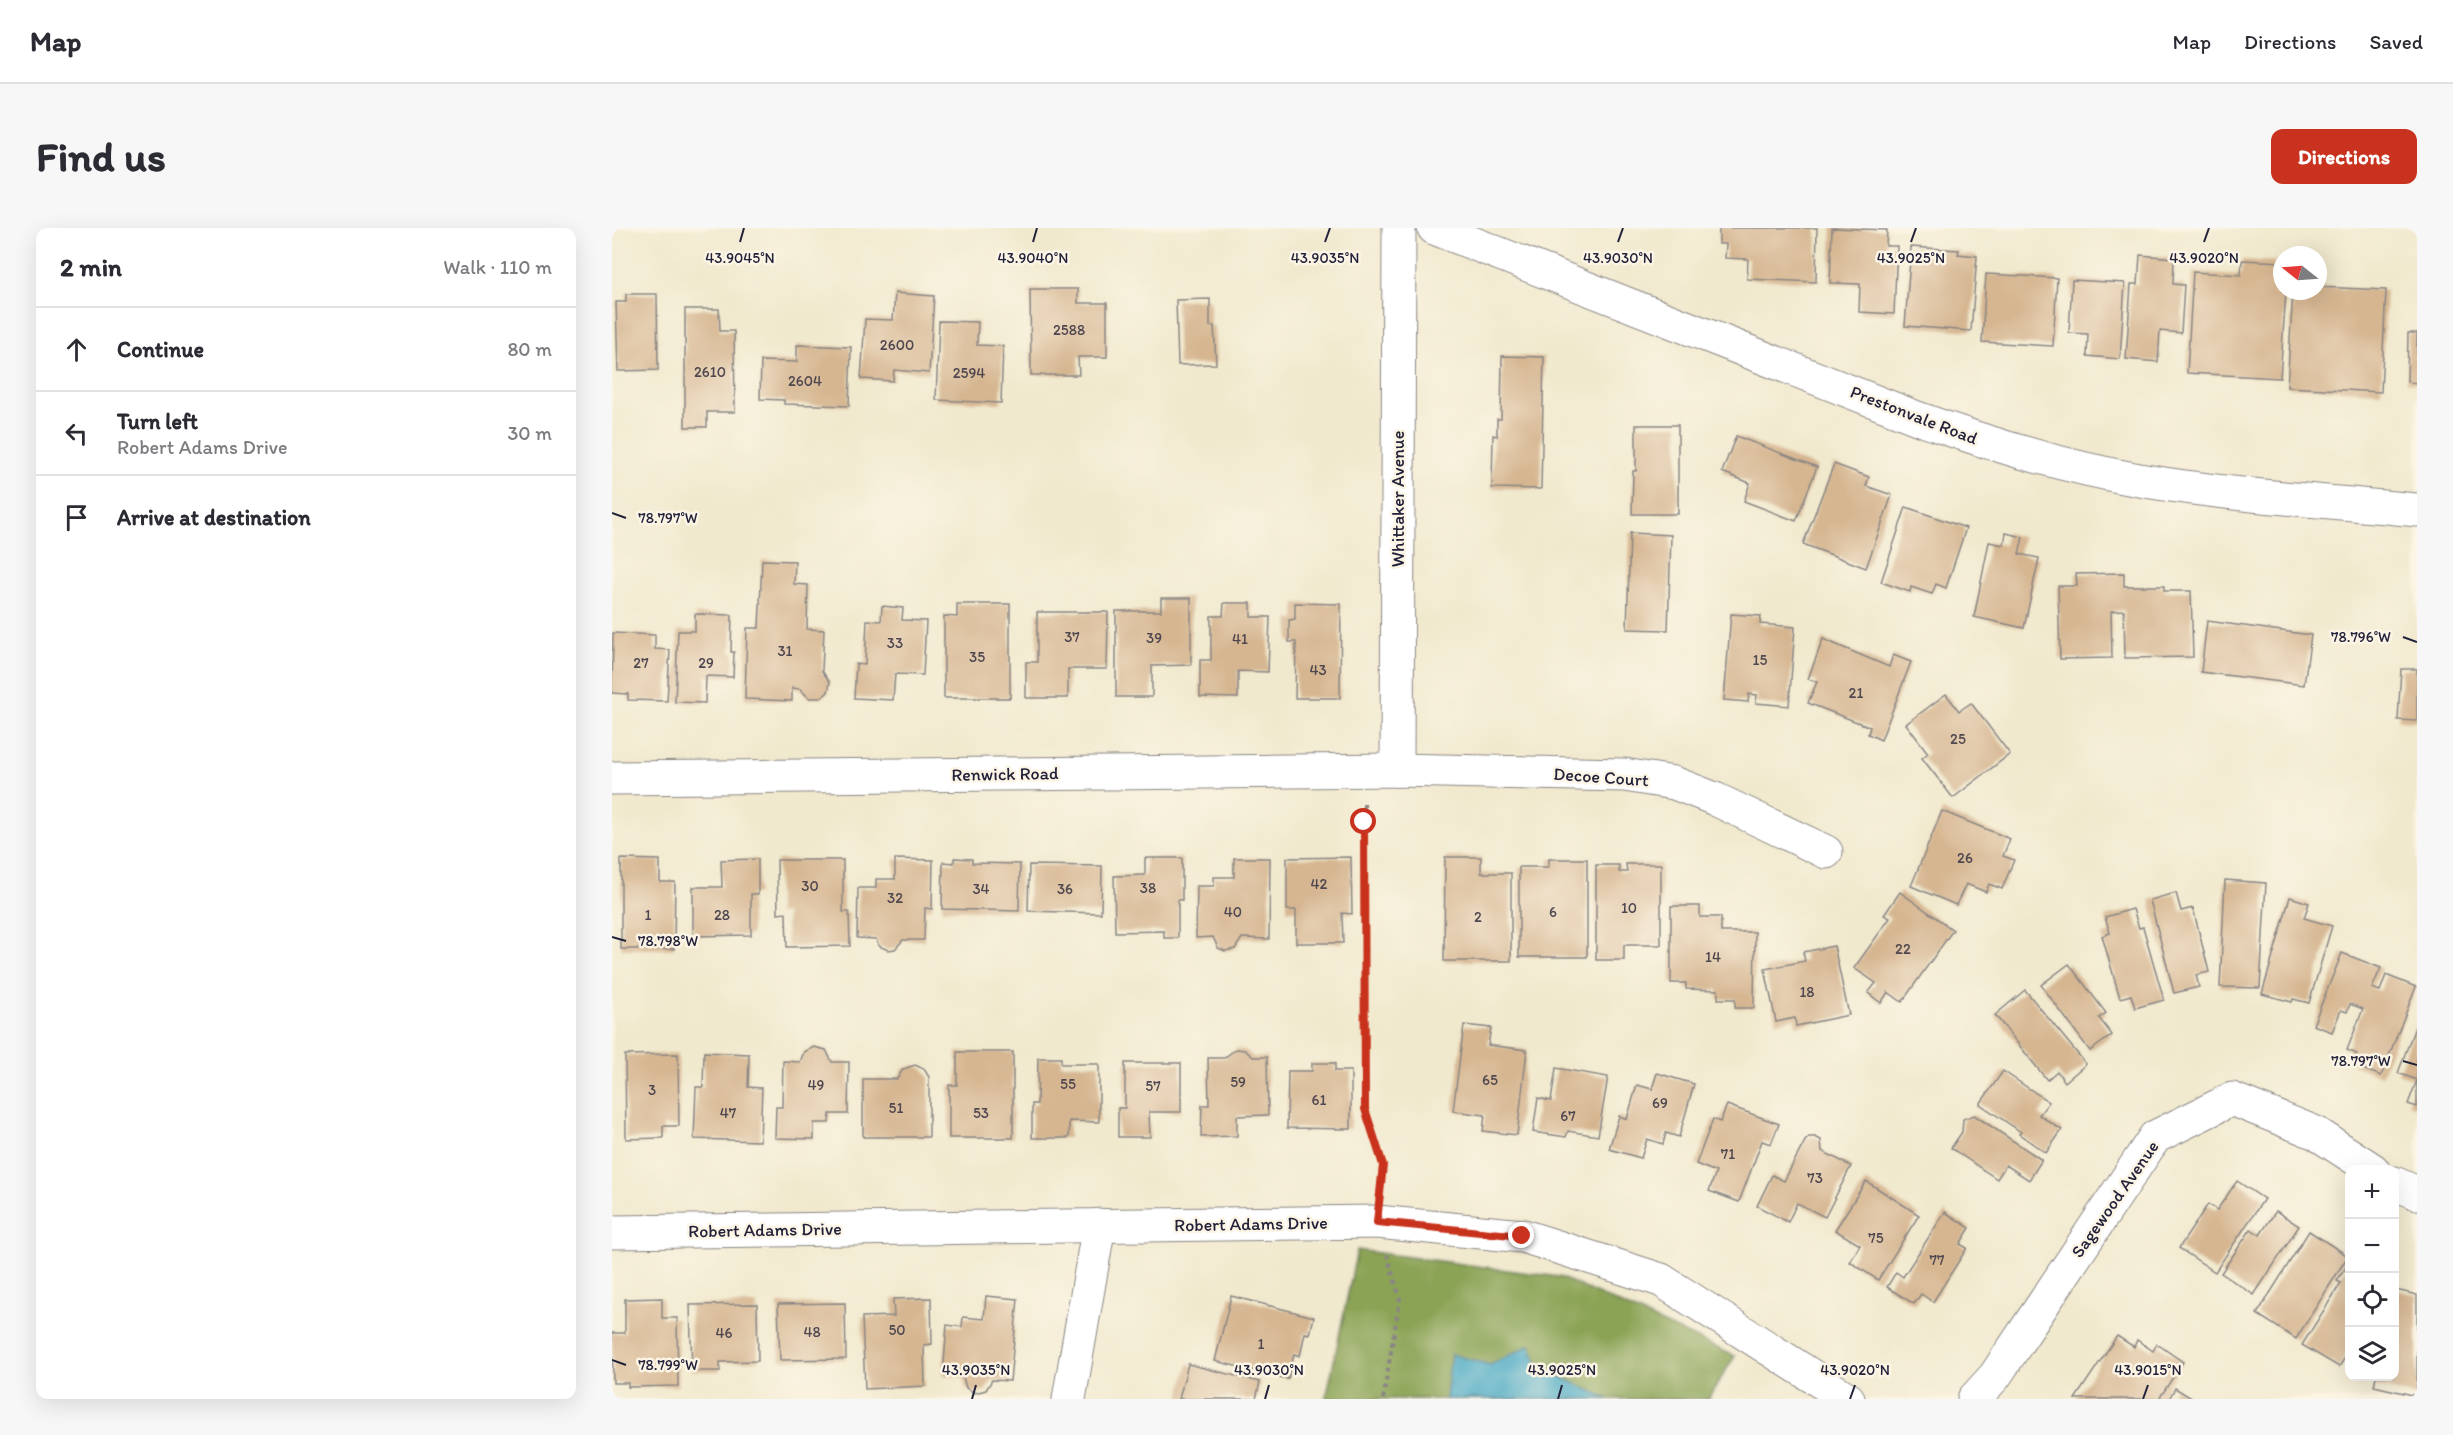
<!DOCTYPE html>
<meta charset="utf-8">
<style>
:root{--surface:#fff;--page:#f7f7f7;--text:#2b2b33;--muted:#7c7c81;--line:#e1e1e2;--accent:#c8321e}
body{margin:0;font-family:Itim,sans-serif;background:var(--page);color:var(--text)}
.controls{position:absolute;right:18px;bottom:18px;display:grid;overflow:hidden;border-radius:12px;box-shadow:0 6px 24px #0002}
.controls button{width:54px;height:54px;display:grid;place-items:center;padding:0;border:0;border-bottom:2px solid var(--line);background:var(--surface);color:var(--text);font:30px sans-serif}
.compass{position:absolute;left:1661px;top:18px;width:54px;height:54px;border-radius:50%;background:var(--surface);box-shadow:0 6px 24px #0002;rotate:287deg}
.stop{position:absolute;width:18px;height:18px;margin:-14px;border:4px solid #c8321e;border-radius:50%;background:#fff}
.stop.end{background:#c8321e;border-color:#fff;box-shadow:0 2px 6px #0008}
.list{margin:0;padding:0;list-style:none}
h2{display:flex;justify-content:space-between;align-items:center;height:78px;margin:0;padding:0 24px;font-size:26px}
h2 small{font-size:20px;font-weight:400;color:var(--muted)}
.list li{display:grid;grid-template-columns:39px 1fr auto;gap:18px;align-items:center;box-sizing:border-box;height:84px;padding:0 24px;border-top:2px solid var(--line)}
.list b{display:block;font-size:22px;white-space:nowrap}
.list p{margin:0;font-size:20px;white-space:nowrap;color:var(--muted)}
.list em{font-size:20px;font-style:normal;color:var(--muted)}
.icon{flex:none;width:33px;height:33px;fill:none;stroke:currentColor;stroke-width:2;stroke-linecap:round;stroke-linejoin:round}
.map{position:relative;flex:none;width:1805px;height:1171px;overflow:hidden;border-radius:12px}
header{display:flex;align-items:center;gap:36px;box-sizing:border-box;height:84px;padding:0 30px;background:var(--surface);border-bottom:2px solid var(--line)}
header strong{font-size:28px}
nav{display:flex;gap:33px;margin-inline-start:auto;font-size:21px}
.intro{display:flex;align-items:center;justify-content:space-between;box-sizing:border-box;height:144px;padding:0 36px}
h1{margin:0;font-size:42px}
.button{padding:15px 27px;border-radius:12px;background:var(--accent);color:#fff;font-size:21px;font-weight:700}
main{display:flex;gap:36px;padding:0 36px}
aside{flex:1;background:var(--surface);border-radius:12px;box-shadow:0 6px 24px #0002}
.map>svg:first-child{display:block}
.forest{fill:#8aa354;stroke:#566248;stroke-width:1.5}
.water{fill:#45a7c5;stroke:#346480;stroke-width:1.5}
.building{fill:#d6b691}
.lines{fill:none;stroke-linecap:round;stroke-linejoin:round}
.minor-casing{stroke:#8a8684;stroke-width:35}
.tertiary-casing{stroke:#8a8684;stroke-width:35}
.path{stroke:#8a8684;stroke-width:4;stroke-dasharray:4.5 4.5;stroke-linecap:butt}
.minor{stroke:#fff;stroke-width:33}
.tertiary{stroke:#fff;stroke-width:33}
.route{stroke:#c8321e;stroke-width:8}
.ticks{fill:none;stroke:#22223b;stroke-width:2}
.labels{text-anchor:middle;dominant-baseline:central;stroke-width:5;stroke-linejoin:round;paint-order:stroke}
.number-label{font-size:15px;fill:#4f4750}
.street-label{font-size:18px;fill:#22223b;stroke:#fcf5e5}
.ticks-label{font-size:15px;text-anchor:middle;fill:#22223b;stroke:#fcf5e5;stroke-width:5;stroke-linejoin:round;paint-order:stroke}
</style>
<header>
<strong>Map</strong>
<nav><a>Map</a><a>Directions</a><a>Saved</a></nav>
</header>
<div class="intro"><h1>Find us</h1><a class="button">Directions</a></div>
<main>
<aside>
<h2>2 min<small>Walk · 110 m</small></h2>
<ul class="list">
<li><svg class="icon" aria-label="ahead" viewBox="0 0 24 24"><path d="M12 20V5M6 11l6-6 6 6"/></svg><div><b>Continue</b></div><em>80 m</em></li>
<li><svg class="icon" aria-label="left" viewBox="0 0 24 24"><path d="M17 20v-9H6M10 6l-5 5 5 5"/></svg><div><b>Turn left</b><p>Robert Adams Drive</p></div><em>30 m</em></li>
<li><svg class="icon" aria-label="arrive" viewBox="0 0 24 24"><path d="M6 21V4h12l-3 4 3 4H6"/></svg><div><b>Arrive at destination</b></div></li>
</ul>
</aside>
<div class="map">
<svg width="1805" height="1171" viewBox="0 0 1805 1171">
<rect width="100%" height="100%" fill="#fcf5e5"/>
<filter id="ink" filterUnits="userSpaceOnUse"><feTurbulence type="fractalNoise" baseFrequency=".0167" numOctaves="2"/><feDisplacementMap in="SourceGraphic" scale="12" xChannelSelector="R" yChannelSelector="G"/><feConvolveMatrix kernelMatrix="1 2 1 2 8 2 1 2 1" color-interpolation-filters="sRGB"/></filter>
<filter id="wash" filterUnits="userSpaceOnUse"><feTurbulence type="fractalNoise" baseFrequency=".008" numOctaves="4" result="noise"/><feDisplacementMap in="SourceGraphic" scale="24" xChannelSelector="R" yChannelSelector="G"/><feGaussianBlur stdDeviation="1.35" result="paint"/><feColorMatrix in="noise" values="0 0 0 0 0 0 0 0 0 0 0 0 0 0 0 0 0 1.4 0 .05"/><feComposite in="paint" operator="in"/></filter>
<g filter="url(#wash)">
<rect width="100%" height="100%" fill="#f1e9ce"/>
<polygon class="forest" points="745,1022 948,1049 1123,1128 1096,1171 714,1171"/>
<polygon class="water" points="918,1117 927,1139 997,1171 834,1171 839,1126 878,1137"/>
<g id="blocks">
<g class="building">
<polygon points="1107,0 1205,0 1204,54 1135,51 1136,31 1113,30 1114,16 1107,16"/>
<polygon points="1220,0 1275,2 1274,18 1285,18 1282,86 1247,84 1248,56 1218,55"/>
<polygon points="1299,19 1347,22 1346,26 1365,28 1359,103 1293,98"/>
<polygon points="1528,27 1562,30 1561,56 1572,57 1569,105 1548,103 1546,134 1514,131 1519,56 1526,56"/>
<polygon points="1630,32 1670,34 1670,63 1674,63 1668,150 1575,145 1581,44 1629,47"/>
<polygon points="1374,46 1445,50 1441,118 1370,114"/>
<polygon points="1460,52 1513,55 1508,131 1475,128 1476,106 1457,105"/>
<polygon points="1706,59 1774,62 1769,164 1675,159 1681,63 1706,63"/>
<polygon points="418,61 466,61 466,75 495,75 495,129 466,129 467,147 419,147"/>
<polygon points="283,65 322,68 317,145 282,142 281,153 249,151 253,91 281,92"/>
<polygon points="14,66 45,66 46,142 6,143 4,74 14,74"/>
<polygon points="598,71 598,98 602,98 604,136 566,137 564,72"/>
<polygon points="73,81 107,81 108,103 122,103 123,184 95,184 95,199 73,199"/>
<polygon points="327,93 366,94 365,117 391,118 389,175 324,172"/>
<polygon points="1796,105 1805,105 1805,155 1795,154"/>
<polygon points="185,117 239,119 237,178 172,176 172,172 148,171 149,133 185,134"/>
<polygon points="890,128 932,129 929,261 880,260 881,207 885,208 885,191 889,191"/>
<polygon points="1024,197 1066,197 1066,286 1020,286 1021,243 1024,243"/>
<polygon points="1124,208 1205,239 1184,293 1132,273 1138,255 1110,244"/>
<polygon points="1222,236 1257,249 1254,258 1280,267 1254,340 1191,316"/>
<polygon points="1294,279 1354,300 1334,360 1324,356 1320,366 1299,359 1298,364 1269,354"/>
<polygon points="1018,305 1059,307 1056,402 1015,401"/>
<polygon points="1394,305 1411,309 1407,326 1427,330 1412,400 1362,389 1377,314 1392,317"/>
<polygon points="150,332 183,333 182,356 196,357 195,401 212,402 210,443 218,454 216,464 209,470 197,470 188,461 180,460 180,473 133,471 135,400 147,400"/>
<polygon points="1512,345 1512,358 1552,358 1552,363 1579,363 1581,429 1513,430 1512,382 1499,383 1500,430 1448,431 1446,358 1465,358 1464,346"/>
<polygon points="549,370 579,370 579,437 540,438 540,469 504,469 504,383 549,383"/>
<polygon points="612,375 639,375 639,389 658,389 656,444 626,443 626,470 588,469 588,432 599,432 599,388 611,388"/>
<polygon points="683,375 729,376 728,470 683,470 684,414 677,414 677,392 683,391"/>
<polygon points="345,376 398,376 398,470 332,470 332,388 345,389"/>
<polygon points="270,378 291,380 290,392 314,393 311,447 283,446 281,472 242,470 244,436 253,437 255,392 269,393"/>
<polygon points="425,384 496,384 495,441 456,441 456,470 414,470 414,434 425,434"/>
<polygon points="83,386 120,387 119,424 122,424 121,449 94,448 93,475 63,474 66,403 83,403"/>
<polygon points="1119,386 1149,388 1148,396 1183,399 1177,478 1144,475 1145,467 1137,466 1136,474 1112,472"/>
<polygon points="1595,393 1699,407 1692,457 1589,444"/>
<polygon points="1,405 43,407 43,421 58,422 55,473 16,472 16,466 0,465"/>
<polygon points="1211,411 1277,439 1281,427 1299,434 1269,512 1256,506 1258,499 1196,475 1205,454 1196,451"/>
<polygon points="1789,441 1805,441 1805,493 1786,492"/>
<polygon points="1334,466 1347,483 1359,475 1398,526 1341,570 1310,530 1316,525 1294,496"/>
<polygon points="1330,583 1398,611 1391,628 1402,632 1390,661 1377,656 1374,664 1354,656 1344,677 1299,658"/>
<polygon points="739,629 740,686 730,685 731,715 684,715 684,682 675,682 675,630"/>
<polygon points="833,629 869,629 869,645 899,645 899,733 832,733"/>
<polygon points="342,630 360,631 360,635 408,636 407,683 330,681 331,634 342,635"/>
<polygon points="533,630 570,630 570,672 566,672 566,710 552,710 552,703 503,704 502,648 533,647"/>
<polygon points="622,630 658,630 657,711 630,710 623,721 613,723 606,720 601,709 584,710 585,658 602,658 602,649 622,649"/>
<polygon points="9,631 48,632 48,654 63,654 62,721 9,721"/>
<polygon points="146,631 146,666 139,666 139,707 81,708 81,659 110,659 109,632"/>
<polygon points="283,631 321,632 320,681 313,680 312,712 291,712 283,721 276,722 267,718 264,711 245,710 246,660 264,660 264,651 283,651"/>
<polygon points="937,631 975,631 975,729 907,729 907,639 937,639"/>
<polygon points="165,632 231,632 231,684 237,684 238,718 175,719 174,685 166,686"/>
<polygon points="1014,636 1049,636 1049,717 1012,717 1012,732 984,732 984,637 1007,637 1007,644 1015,644"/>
<polygon points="417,637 490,638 489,685 416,683"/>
<polygon points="1613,652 1654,655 1648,760 1608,759"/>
<polygon points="1288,664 1341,702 1290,774 1276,764 1269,775 1256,765 1264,755 1242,740 1278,690 1272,687"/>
<polygon points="1564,665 1569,683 1581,680 1597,744 1584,747 1587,759 1562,765 1538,672"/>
<polygon points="1678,669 1697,675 1692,690 1720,698 1697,775 1681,771 1680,774 1650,766"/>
<polygon points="1059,678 1088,678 1088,689 1109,689 1109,704 1143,704 1142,780 1123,780 1123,771 1106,771 1106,762 1074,761 1074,755 1059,755"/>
<polygon points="1521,681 1527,700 1531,699 1552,772 1523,780 1519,767 1508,770 1490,708 1498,705 1493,689"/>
<polygon points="1222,718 1237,787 1184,798 1183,790 1164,794 1153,741 1193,733 1191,724"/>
<polygon points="1730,725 1769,740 1760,760 1768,763 1774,747 1804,759 1769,848 1741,837 1745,826 1735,822 1751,781 1738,776 1735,784 1729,782 1720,804 1701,797"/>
<polygon points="1457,736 1494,785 1487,790 1500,807 1478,823 1429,757"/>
<polygon points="1413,762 1474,836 1453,854 1445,843 1435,852 1383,787"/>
<polygon points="1805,794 1805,879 1796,876 1805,852 1786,845"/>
<polygon points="852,797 879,800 876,817 915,822 905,907 871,903 873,887 841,883"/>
<polygon points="202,819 214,822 220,834 237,834 236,886 218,886 217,895 202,895 202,911 163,910 164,879 170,879 171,833 188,834 192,824"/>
<polygon points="624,821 633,822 641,829 655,829 656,887 625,888 625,908 589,909 590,877 597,877 596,830 612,830"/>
<polygon points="92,824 137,826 136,859 150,860 148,913 82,911 84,859 91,859"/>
<polygon points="345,824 401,824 401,910 337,910 337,857 345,857"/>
<polygon points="66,826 67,898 51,898 51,910 14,911 13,827"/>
<polygon points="426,830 449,830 449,836 487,836 487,894 457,893 457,910 420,910 420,876 425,876"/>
<polygon points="513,835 569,835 569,884 537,884 538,909 506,909 506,880 513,880"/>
<polygon points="700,835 723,835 723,843 739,843 739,901 675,900 676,843 700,843"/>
<polygon points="303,837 312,841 317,849 317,909 251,909 251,851 285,851 291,841"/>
<polygon points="944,840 996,849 986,908 956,903 954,909 921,904 926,870 939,873"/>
<polygon points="1391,843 1437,874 1427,887 1450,902 1434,925 1407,906 1409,904 1368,876"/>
<polygon points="1045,845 1082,856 1067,909 1054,905 1051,916 1035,911 1029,930 997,921 1007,888 1015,891 1025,857 1040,861"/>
<polygon points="1115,877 1167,896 1159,916 1150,913 1127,974 1097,963 1104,944 1084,936 1101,891 1108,894"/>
<polygon points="1362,887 1430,932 1417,952 1394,937 1385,951 1339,920 1350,904 1351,891"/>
<polygon points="1197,909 1203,909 1209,912 1210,923 1239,938 1213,989 1185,975 1176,994 1145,978 1160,947 1172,953 1193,913"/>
<polygon points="1254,953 1307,987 1266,1052 1238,1034 1248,1017 1223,1002"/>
<polygon points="1625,953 1652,971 1603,1044 1567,1020 1596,976 1605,982"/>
<polygon points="1664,983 1687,998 1642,1067 1609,1045 1639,1001 1648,1007"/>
<polygon points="1333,984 1358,1000 1348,1016 1355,1020 1321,1074 1309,1066 1302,1076 1275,1059 1284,1044 1291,1049"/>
<polygon points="1697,1003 1736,1028 1684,1111 1645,1086"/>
<polygon points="1738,1033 1738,1122 1727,1139 1690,1117 1729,1055 1725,1053"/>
<polygon points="1784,1062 1805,1067 1805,1168 1762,1158 1764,1148 1782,1148 1782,1070"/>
<polygon points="374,1068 406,1071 398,1153 380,1152 374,1162 363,1165 354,1160 351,1149 331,1147 335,1097 350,1099 351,1089 372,1091"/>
<polygon points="619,1068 702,1089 698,1106 693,1105 688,1128 682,1126 676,1151 603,1133"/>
<polygon points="50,1070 50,1090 65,1090 66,1158 16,1159 16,1155 1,1155 0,1105 13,1105 13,1071"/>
<polygon points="319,1070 320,1116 312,1117 313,1158 253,1161 250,1089 282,1088 281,1071"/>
<polygon points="233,1075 234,1131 168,1132 166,1076"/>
<polygon points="145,1076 146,1133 108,1134 108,1143 80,1143 78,1077"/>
<polygon points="1505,1108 1522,1119 1525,1112 1541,1123 1545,1116 1571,1134 1547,1171 1463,1171"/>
<polygon points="576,1136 648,1154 644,1171 567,1171"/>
<polygon points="1563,1160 1581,1171 1557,1171"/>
</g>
</g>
</g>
<g filter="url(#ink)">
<use href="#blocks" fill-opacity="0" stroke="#8a8684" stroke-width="1.5"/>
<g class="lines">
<g class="minor-casing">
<g id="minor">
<polyline points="785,542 787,0"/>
<polyline points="0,550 785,542 1012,547 1062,555 1103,571 1214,624"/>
<polyline points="1782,955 1805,965"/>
<polyline points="0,1004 765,994 911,1008 1049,1052 1236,1171"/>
<polyline points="457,1171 487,997"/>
<polyline points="1362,1171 1383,1148 1543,909 1620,871 1704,905 1761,942"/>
</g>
</g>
<g class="tertiary-casing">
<path id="tertiary" d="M822,0L1305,190C1380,217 1455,240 1533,253C1623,268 1715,273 1805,282"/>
</g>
<g class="path">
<polyline points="752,576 753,881 771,937 768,962"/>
<polyline points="771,1171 788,1070 775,1027"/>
</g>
<use href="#minor" class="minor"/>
<use href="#tertiary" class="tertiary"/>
</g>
</g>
<g class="lines" filter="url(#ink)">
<polyline class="route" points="752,594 753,881 771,937 765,994 910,1008"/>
</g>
<path class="ticks" d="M128,14L132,0M421,14L425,0M713,14L718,0M1006,14L1011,0M1299,14L1304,0M1592,14L1597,0M0,285L14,290M1791,409L1805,414M0,709L14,713M1791,833L1805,837M0,1132L14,1137M360,1171L364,1157M653,1171L657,1157M946,1171L950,1157M1238,1171L1243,1157M1531,1171L1536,1157"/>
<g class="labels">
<g class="number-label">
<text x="457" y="102">2588</text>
<text x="285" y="117">2600</text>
<text x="98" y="144">2610</text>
<text x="357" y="145">2594</text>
<text x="193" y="153">2604</text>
<text x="460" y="409">37</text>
<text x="542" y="410">39</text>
<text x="628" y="411">41</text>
<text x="283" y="415">33</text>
<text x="173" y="423">31</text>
<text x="365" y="429">35</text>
<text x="1148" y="432">15</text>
<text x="29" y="435">27</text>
<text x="94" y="435">29</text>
<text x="706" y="442">43</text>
<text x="1244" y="465">21</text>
<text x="1346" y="511">25</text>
<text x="1353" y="630">26</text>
<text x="707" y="656">42</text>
<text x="198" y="658">30</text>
<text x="536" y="660">38</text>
<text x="369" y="661">34</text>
<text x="453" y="661">36</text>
<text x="283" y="670">32</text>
<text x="1017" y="680">10</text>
<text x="621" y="684">40</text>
<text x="941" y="684">6</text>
<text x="36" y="687">1</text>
<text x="110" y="687">28</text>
<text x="866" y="689">2</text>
<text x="1291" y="721">22</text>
<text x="1101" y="729">14</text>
<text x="1195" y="764">18</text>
<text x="878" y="852">65</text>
<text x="626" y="854">59</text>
<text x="456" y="856">55</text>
<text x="204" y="857">49</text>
<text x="541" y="858">57</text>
<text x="40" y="862">3</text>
<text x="707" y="872">61</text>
<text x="1048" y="875">69</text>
<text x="284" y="880">51</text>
<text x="116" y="885">47</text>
<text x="369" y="885">53</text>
<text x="956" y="888">67</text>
<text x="1116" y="926">71</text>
<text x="1203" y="950">73</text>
<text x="1264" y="1010">75</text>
<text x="1325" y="1032">77</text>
<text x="285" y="1102">50</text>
<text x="200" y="1104">48</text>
<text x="112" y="1105">46</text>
<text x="649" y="1116">1</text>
</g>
<g class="street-label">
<text transform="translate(1302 187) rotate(21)">Prestonvale Road</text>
<text transform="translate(786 271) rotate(-90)">Whittaker Avenue</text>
<text transform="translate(393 546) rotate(-1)">Renwick Road</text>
<text transform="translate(989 549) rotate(4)">Decoe Court</text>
<text transform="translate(1503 971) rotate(-55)">Sagewood Avenue</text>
<text transform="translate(639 996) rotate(-1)">Robert Adams Drive</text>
<text transform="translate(153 1002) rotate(-1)">Robert Adams Drive</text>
</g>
</g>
<g class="ticks-label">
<text x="128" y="35">43.9045°N</text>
<text x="421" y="35">43.9040°N</text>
<text x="713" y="35">43.9035°N</text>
<text x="1006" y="35">43.9030°N</text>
<text x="1299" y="35">43.9025°N</text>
<text x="1592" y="35">43.9020°N</text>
<text x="56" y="295">78.797°W</text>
<text x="1749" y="414">78.796°W</text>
<text x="56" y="718">78.798°W</text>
<text x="1749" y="838">78.797°W</text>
<text x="56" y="1142">78.799°W</text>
<text x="364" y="1147">43.9035°N</text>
<text x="657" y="1147">43.9030°N</text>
<text x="950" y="1147">43.9025°N</text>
<text x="1243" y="1147">43.9020°N</text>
<text x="1536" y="1147">43.9015°N</text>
</g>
</svg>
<div class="controls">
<button>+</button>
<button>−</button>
<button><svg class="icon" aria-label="locate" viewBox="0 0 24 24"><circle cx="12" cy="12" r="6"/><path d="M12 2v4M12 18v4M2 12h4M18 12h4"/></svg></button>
<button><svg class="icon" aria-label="layers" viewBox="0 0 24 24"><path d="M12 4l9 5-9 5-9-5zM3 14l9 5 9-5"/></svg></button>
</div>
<svg class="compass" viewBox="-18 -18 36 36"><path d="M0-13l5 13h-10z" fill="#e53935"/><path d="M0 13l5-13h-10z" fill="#7c7c81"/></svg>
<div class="stop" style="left:752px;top:594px"></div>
<div class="stop end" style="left:910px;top:1008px"></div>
</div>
</main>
